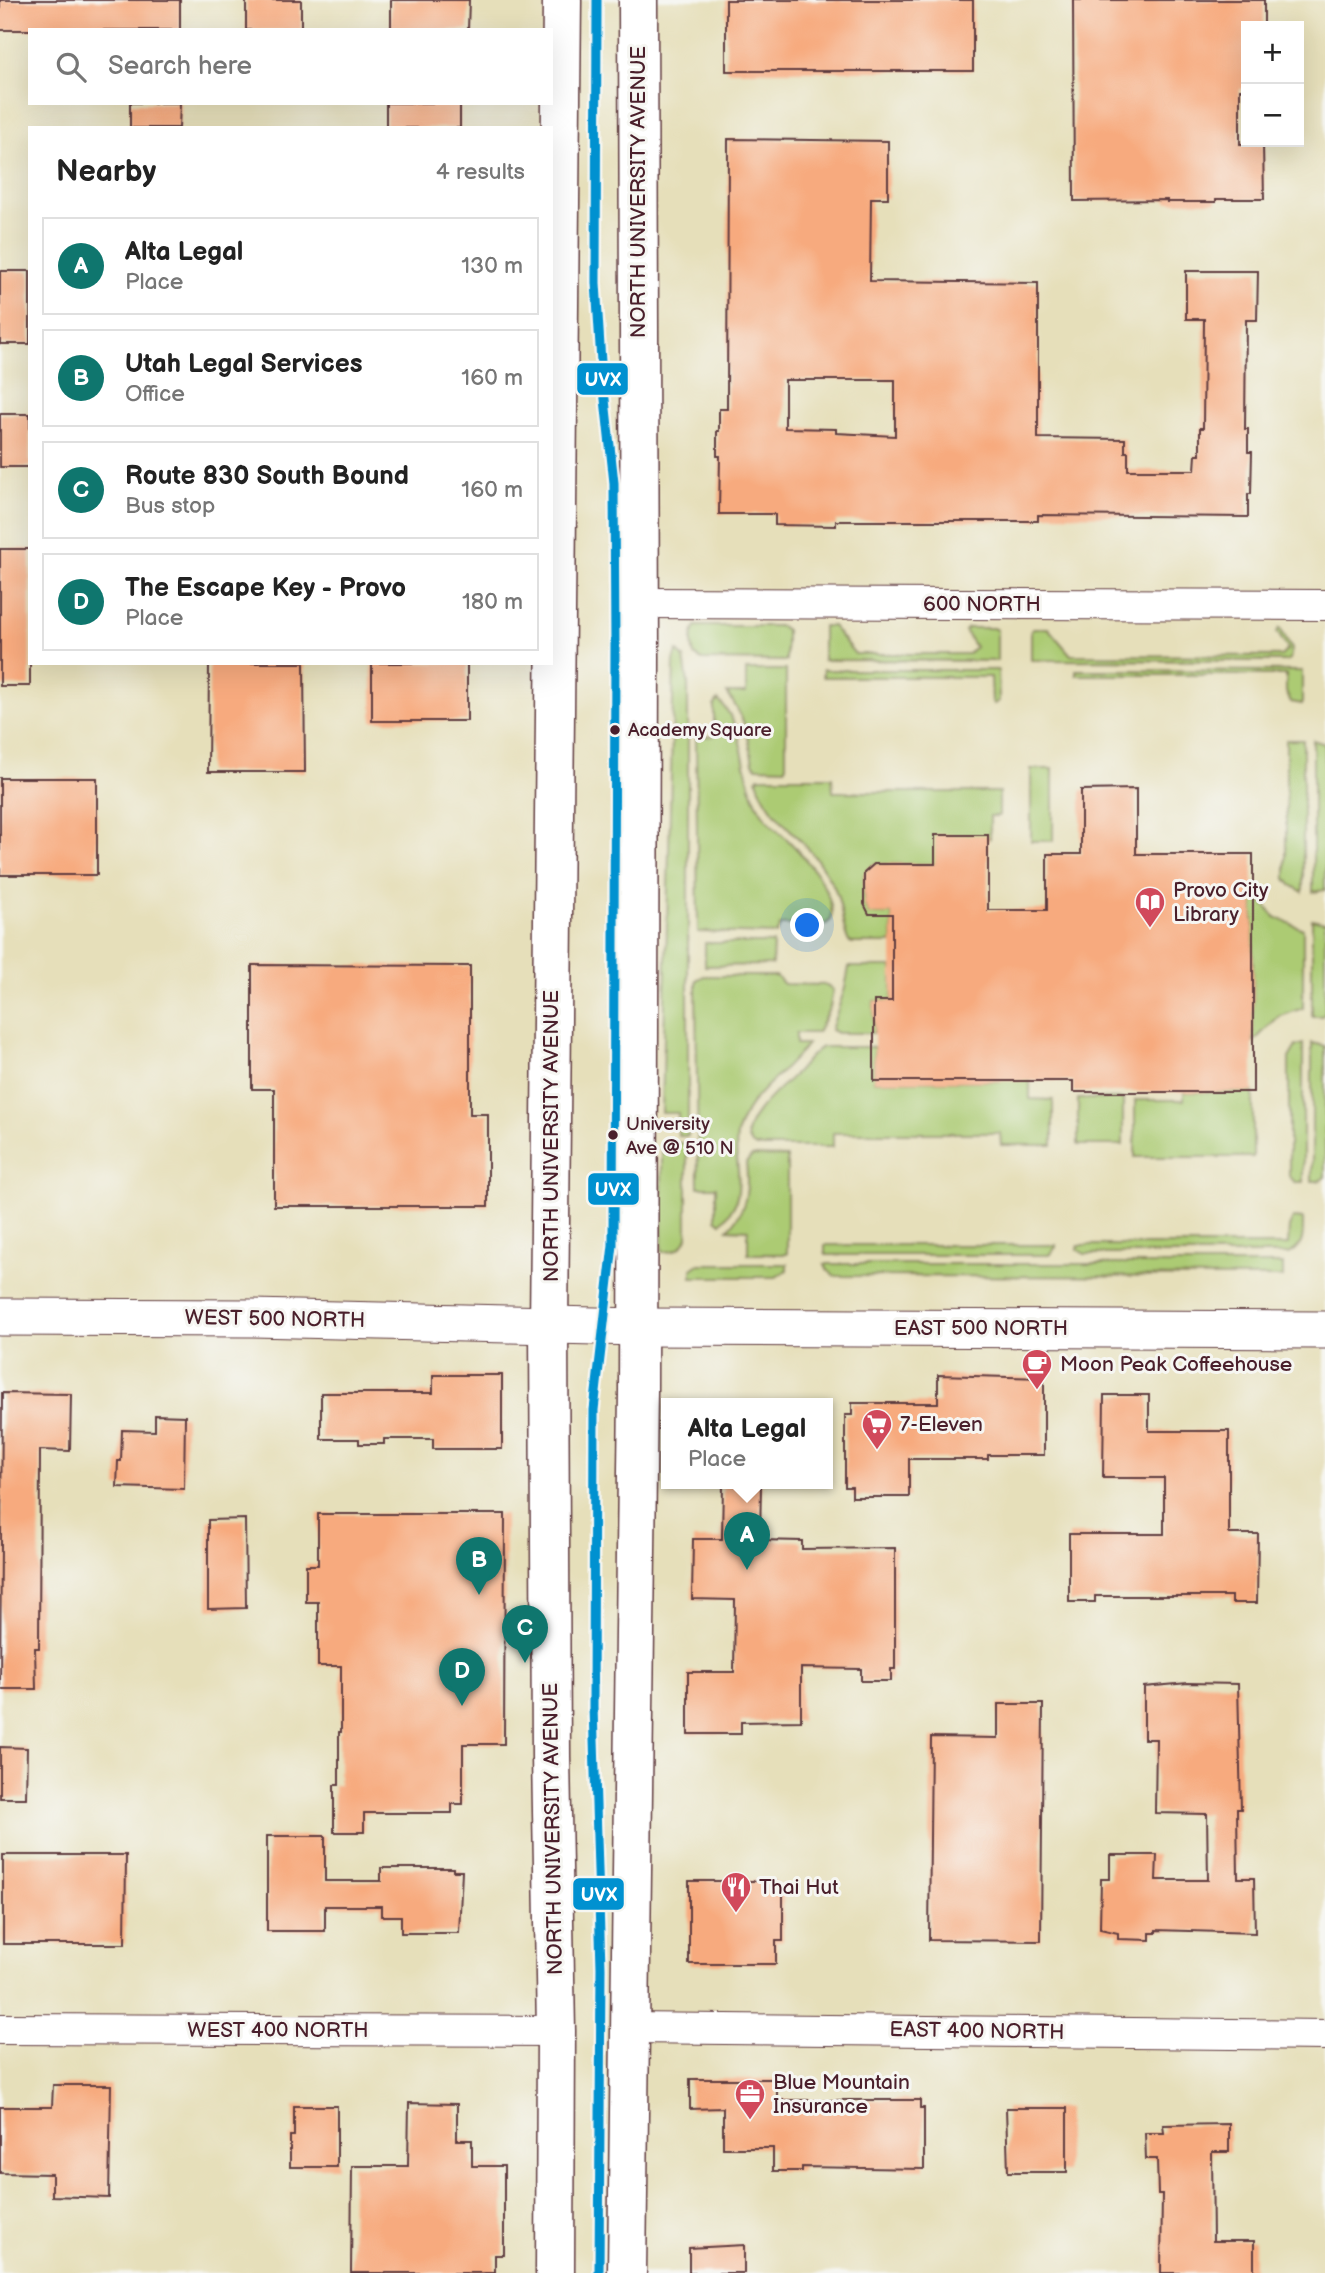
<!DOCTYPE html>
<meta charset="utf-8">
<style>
:root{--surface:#fff;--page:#f2f2f2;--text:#222;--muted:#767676;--line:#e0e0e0;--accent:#0f766e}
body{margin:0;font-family:"Balsamiq Sans",sans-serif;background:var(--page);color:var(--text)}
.controls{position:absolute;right:21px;top:21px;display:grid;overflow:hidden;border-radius:0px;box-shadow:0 7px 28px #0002}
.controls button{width:63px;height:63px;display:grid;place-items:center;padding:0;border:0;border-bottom:2px solid var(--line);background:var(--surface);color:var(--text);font:35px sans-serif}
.you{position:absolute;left:808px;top:926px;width:24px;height:24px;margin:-18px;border:5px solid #fff;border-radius:50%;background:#1a73e8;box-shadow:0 0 0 10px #1a73e833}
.badge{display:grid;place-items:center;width:46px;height:46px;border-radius:50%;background:var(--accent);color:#fff;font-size:23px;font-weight:700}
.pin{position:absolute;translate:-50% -58px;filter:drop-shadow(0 2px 4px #0008)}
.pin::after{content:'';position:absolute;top:37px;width:24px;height:21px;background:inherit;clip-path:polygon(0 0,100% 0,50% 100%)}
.popup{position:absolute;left:661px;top:1398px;width:172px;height:91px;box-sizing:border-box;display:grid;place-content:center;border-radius:0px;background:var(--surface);filter:drop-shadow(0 2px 5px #0005);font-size:23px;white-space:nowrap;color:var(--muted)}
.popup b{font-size:26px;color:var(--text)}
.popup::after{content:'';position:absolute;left:50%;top:100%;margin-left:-14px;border:14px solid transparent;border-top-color:var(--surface)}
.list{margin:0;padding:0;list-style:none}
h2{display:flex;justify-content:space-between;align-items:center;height:91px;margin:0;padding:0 28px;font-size:30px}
h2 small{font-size:23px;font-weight:400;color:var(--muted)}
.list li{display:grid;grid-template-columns:46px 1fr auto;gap:21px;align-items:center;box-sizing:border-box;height:98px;margin:0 14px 14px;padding:0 14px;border:2px solid var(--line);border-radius:0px}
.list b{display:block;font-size:26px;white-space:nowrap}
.list p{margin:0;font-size:23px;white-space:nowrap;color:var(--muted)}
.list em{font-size:23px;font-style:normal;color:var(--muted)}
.icon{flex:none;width:38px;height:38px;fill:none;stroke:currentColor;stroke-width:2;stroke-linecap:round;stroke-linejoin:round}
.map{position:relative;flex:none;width:1325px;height:2273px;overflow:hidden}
.search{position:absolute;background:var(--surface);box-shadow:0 7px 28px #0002;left:28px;top:28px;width:525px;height:77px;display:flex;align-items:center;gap:18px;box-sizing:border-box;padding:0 24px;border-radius:0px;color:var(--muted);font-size:26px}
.panel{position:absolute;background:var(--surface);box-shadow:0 7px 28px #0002;left:28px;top:126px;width:525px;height:539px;border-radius:0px}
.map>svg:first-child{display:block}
.green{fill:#accb73;stroke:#7b754f;stroke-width:2}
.building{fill:#f7aa7e;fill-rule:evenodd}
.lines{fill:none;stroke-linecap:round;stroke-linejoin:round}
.minor-casing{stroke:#613c40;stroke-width:32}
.tertiary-casing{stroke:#613c40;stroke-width:39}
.trunk-casing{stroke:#613c40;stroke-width:41}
.minor{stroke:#fff;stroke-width:30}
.tertiary{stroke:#fff;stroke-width:37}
.trunk{stroke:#fff;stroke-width:38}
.bus-1-casing{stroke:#f6f6f2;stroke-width:14}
.bus-1{stroke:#0091d0;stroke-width:9}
.bus-dot{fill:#4a1f2b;stroke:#f6f6f2;stroke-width:2.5}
.labels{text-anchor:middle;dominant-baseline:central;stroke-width:6;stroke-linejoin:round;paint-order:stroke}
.bus-label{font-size:19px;fill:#4a1f2b;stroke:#f6f6f2;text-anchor:start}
.street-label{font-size:21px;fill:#4a1f2b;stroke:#f6f6f2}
.poi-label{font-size:21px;fill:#4a1f2b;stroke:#f6f6f2;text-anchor:start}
.line-badge{stroke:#f6f6f2;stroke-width:2.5}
.badge-label{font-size:19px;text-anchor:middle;font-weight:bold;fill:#fff}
</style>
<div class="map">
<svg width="1325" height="2273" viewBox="0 0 1325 2273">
<rect width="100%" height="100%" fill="#f6f6f2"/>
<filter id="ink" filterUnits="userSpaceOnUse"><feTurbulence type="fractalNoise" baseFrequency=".0143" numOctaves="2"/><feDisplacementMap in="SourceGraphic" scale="14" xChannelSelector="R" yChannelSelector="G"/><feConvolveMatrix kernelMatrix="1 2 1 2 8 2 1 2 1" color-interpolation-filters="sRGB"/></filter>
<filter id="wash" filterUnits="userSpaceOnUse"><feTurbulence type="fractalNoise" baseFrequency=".00686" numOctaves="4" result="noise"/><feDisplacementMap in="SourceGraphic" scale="28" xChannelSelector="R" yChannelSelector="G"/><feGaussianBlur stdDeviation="1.57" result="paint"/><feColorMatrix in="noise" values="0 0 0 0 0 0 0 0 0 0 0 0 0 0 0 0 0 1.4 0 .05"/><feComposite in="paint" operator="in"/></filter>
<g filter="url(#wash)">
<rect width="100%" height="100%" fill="#e6dfba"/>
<g class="green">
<path d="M696,626H780L786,630V661L702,660L694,655C691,644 691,636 696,626Z"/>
<polygon points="823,626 832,626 855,654 968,654 975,647 965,631 968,628 993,628 997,630 997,661 823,660"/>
<polygon points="1033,628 1048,628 1071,655 1281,656 1288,649 1277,632 1280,628 1292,649 1290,659 1286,661 1031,660 1031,630"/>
<polygon points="677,651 684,658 688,683 688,1136 678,1136 678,1113 662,1113 674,661"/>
<path d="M746,670H786V768L757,767L753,763C748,733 745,718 727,693H746Z"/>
<polygon points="823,670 998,670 999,701 994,704 992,702 991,677 823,677"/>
<polygon points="1076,670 1302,671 1302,704 1291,702 1286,692 1286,675 1076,675"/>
<path d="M718,700C749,729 738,777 763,814C770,825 780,832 789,841C806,858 837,895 831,920L826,924L781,925L776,934L698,932L696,737L714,736V706Z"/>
<polygon points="1286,740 1303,740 1303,892 1291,885 1286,879"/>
<polygon points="1313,740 1325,744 1325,890 1313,892"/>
<rect x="1031" y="769" width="22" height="72"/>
<path d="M759,777H832L833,792H999V816H990V838L935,864H874L864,874V904L869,914H892V943H853L849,942C841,928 843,902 833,885C824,869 814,854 801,841C782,821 766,807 757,780Z"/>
<polygon points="1253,891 1275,917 1303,929 1303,1008 1278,1017 1253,1042"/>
<polygon points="1312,919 1325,922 1325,1013 1322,1016 1312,1016"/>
<polygon points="705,943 773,943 772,965 705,966"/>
<polygon points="849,967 892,967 892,1001 874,1001 874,1033 837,1033 831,1030 845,988"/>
<path d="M704,976H776L784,984L827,985L833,990L830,1007L817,1033H796V1044H807C786,1073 754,1090 740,1124C730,1149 744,1176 736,1201C734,1209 726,1217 721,1223L716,1219V1187H698L696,980Z"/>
<path d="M1030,1037V1099L1053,1100V1145H1001L1000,1133H833V1147H756C726,1133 783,1085 795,1074C804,1065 811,1053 822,1047H874V1081H1000Z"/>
<polygon points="1312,1043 1325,1046 1325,1177 1319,1181 1312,1181"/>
<polygon points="1303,1044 1303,1182 1295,1182 1289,1176 1289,1058 1296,1046"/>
<polygon points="1184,1092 1253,1092 1253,1157 1135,1157 1135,1100 1184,1100"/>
<rect x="1078" y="1099" width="45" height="46"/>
<path d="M662,1143H687V1237C683,1249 674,1252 662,1252Z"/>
<path d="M752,1156L787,1157V1254H748V1230L728,1229C747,1210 749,1189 746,1163Z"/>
<path d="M1293,1218L1303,1219C1303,1235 1305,1247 1288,1254H1085L1078,1250V1245H1288L1289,1227Z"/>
<polygon points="825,1245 1056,1245 1056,1247 1049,1255 825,1255"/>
<polygon points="699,1264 787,1264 787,1270 776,1277 692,1277 692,1269"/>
<polygon points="825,1264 1283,1264 1283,1277 834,1276 827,1269"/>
</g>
<g id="blocks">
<g class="building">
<rect x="0" y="0" width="180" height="30"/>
<rect x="246" y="0" width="55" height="30"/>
<polygon points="391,0 469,0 468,30 391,30"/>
<rect x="726" y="0" width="247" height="71"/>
<polygon points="1073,0 1264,0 1264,26 1246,26 1245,89 1240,89 1240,144 1263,144 1264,199 1216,199 1216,202 1167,202 1167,200 1074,201"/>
<polygon points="130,103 180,103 179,128 130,128"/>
<rect x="386" y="103" width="74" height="25"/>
<path d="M728,139L888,141V198H871L870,281L1038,283V438L1125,439V452H1128V470H1195L1196,455H1200V428H1203L1204,319H1186V271H1258L1257,320H1246L1245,429H1248V452H1252L1251,494H1248V517L1038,515V521H836V526L775,525V514H719L720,456H717V431H719V409H727ZM785,380H895V436L836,433V429L785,428Z"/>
<rect x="0" y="271" width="30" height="73"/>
<rect x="0" y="414" width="30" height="53"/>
<rect x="0" y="549" width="30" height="137"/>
<polygon points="209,663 304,663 305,772 208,772"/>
<rect x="372" y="663" width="95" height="58"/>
<rect x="0" y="778" width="97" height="97"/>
<polygon points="1136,789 1136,854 1253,854 1253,1092 1073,1092 1073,1081 874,1081 874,1001 892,1001 892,914 869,914 864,904 864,873 874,864 935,864 935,835 988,835 988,910 1047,910 1047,854 1081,854 1081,790"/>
<polygon points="252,965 470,966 470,1114 488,1114 488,1206 274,1206 274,1089 252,1089"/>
<polygon points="433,1375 502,1375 502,1449 433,1449 433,1439 384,1439 384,1444 359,1444 359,1439 321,1439 321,1393 433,1393"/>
<polygon points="938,1375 1044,1378 1044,1455 988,1455 988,1459 909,1459 909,1497 852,1497 852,1487 845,1487 845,1415 852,1415 852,1403 938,1403"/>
<polygon points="2,1393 71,1394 70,1451 40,1450 39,1648 35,1648 36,1689 0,1689"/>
<polygon points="1104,1395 1149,1395 1149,1431 1229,1431 1229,1534 1258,1534 1257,1603 1232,1603 1232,1596 1095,1596 1095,1602 1069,1602 1069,1534 1164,1534 1164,1478 1103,1478"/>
<polygon points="155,1415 185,1416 184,1489 117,1487 118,1461 121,1461 122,1430 155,1431"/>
<polygon points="723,1484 761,1484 760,1540 802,1541 802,1549 895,1548 895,1669 891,1669 891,1681 861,1681 861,1669 801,1668 801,1721 741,1722 741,1734 688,1734 688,1672 734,1672 735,1600 692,1599 693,1539 722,1539"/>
<polygon points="318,1514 505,1514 504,1744 463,1744 463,1804 452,1804 452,1813 364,1813 364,1832 334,1832 334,1785 339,1785 339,1732 341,1732 341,1666 318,1666 318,1602 306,1602 306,1565 318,1565"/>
<polygon points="245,1519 246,1608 208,1609 208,1520"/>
<polygon points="1188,1683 1238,1684 1241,1809 1237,1809 1238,1878 1254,1878 1255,1933 1156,1930 1156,1933 1150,1933 1150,1940 1118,1939 1118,1933 1100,1929 1101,1879 1110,1879 1110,1855 1157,1855 1156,1880 1208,1880 1207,1814 1155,1813 1156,1739 1144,1739 1144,1687"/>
<polygon points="998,1704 1043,1704 1041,1941 929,1940 931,1737 998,1738"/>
<polygon points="0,1747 27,1748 26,1798 0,1798"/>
<polygon points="267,1836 325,1836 325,1881 381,1881 381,1868 453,1868 453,1871 462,1871 459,1933 401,1933 401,1916 381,1916 381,1906 325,1906 325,1931 267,1931"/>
<polygon points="3,1855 126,1855 125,1944 3,1944"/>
<polygon points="689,1881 776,1881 776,1887 783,1887 783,1941 776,1941 776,1964 689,1964"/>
<polygon points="690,2079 777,2079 777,2100 920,2100 920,2108 924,2108 924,2169 802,2167 802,2171 773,2171 773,2148 723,2148 723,2108 690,2109"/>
<polygon points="53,2085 111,2085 109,2198 52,2196 52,2174 0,2173 0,2107 52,2107"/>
<polygon points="409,2103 457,2104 457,2140 472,2140 472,2166 504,2166 504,2255 495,2255 495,2273 351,2273 352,2166 408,2166"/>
<polygon points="294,2106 337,2106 337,2167 290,2167 290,2136 294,2136"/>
<polygon points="1006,2108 1067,2108 1067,2172 1008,2172"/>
<polygon points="1229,2124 1229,2152 1212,2152 1213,2241 1254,2241 1254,2273 1161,2273 1162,2194 1158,2194 1157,2159 1146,2159 1145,2133 1164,2133 1163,2125"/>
<polygon points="744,2245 744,2273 689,2273 689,2248"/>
</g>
</g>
</g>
<g filter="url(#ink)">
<use href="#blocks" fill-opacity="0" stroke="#613c40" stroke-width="2"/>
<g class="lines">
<g class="minor-casing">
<g id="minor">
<polyline points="640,603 1325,605"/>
<polyline points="629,2028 1325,2035"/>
<polyline points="0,2029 556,2031"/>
</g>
</g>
<g class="tertiary-casing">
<polyline id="tertiary" points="0,1317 253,1318 638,1327 1325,1330"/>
</g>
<g class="trunk-casing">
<g id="trunk">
<polyline points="555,2273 556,2031 551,1756 549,1326 562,0"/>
<polyline points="627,2273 638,1391 640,657 638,0"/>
</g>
</g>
<use href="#minor" class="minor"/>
<use href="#tertiary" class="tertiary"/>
<use href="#trunk" class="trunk"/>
<g class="bus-1-casing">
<polyline id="bus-1" points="597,0 596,283 601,362 614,483 615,644 613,1245 594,1410 593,1707 601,1967 599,2273"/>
</g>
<use href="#bus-1" class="bus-1"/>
</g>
</g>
<defs>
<g id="library-pin" transform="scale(1.575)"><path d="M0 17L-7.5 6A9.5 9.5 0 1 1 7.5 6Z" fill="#d1495b" stroke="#f6f6f2"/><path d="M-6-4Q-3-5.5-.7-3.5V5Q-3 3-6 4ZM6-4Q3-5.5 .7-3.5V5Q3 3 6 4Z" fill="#fff"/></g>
<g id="cafe-pin" transform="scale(1.575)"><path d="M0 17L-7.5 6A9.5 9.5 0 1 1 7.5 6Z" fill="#d1495b" stroke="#f6f6f2"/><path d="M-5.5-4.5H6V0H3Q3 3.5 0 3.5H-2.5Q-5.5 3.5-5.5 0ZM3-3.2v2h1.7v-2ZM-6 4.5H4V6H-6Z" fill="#fff"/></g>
<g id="supermarket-pin" transform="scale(1.575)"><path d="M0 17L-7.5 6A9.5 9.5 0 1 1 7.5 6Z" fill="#d1495b" stroke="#f6f6f2"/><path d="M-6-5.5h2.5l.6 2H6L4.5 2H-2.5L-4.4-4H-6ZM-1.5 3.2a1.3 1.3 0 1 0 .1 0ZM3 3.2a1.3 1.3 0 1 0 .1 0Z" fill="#fff"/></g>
<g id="restaurant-pin" transform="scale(1.575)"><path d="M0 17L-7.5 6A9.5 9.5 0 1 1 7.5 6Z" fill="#d1495b" stroke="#f6f6f2"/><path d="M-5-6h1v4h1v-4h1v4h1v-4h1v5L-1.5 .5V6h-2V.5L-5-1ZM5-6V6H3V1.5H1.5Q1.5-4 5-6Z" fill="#fff"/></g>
<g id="office-pin" transform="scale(1.575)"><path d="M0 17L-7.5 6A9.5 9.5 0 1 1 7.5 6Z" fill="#d1495b" stroke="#f6f6f2"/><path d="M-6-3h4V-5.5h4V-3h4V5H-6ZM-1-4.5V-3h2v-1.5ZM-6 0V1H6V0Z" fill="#fff"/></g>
</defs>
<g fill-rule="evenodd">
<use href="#library-pin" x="1150" y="902"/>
<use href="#cafe-pin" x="1037" y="1364"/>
<use href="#supermarket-pin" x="877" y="1424"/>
<use href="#restaurant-pin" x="736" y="1887"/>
<use href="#office-pin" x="750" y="2094"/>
</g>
<g class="bus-dot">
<circle cx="615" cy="730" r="6"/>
<circle cx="613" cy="1135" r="6"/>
</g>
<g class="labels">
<g class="bus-label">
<text x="628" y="730">Academy Square</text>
<text x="626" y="1124">University<tspan x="626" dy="24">Ave @ 510 N</tspan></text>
</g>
<g class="street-label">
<text transform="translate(638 192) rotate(-90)">NORTH UNIVERSITY AVENUE</text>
<text x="982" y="604">600 NORTH</text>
<text transform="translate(551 1136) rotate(-90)">NORTH UNIVERSITY AVENUE</text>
<text transform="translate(275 1319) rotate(1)">WEST 500 NORTH</text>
<text x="981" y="1328">EAST 500 NORTH</text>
<text transform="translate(553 1829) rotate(-91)">NORTH UNIVERSITY AVENUE</text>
<text x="278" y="2030">WEST 400 NORTH</text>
<text transform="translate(977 2031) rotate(1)">EAST 400 NORTH</text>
</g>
<g class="poi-label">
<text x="1173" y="890">Provo City<tspan x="1173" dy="24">Library</tspan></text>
<text x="1060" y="1364">Moon Peak Coffeehouse</text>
<text x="900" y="1424">7-Eleven</text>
<text x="759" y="1887">Thai Hut</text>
<text x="773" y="2082">Blue Mountain<tspan x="773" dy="24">Insurance</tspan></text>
</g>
</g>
<g class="line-badge">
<rect x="576" y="362" width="53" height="34" rx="7" fill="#0091d0"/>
<rect x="587" y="1172" width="53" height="34" rx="7" fill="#0091d0"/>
<rect x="572" y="1877" width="53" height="34" rx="7" fill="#0091d0"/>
</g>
<g class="badge-label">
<text x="603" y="386">UVX</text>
<text x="613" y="1196">UVX</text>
<text x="599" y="1901">UVX</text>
</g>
</svg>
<div class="controls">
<button>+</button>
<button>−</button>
</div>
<div class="you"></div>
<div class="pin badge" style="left:747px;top:1570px">A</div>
<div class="popup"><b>Alta Legal</b>Place</div>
<div class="pin badge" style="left:479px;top:1595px">B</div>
<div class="pin badge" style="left:525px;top:1663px">C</div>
<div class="pin badge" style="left:462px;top:1706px">D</div>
<div class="search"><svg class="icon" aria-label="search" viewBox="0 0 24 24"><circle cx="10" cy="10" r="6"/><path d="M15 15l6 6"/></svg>Search here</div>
<section class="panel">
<h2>Nearby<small>4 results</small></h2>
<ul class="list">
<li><span class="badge">A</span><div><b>Alta Legal</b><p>Place</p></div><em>130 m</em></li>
<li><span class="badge">B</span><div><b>Utah Legal Services</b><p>Office</p></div><em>160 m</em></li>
<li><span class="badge">C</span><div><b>Route 830 South Bound</b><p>Bus stop</p></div><em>160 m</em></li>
<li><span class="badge">D</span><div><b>The Escape Key - Provo</b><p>Place</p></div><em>180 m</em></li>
</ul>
</section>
</div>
